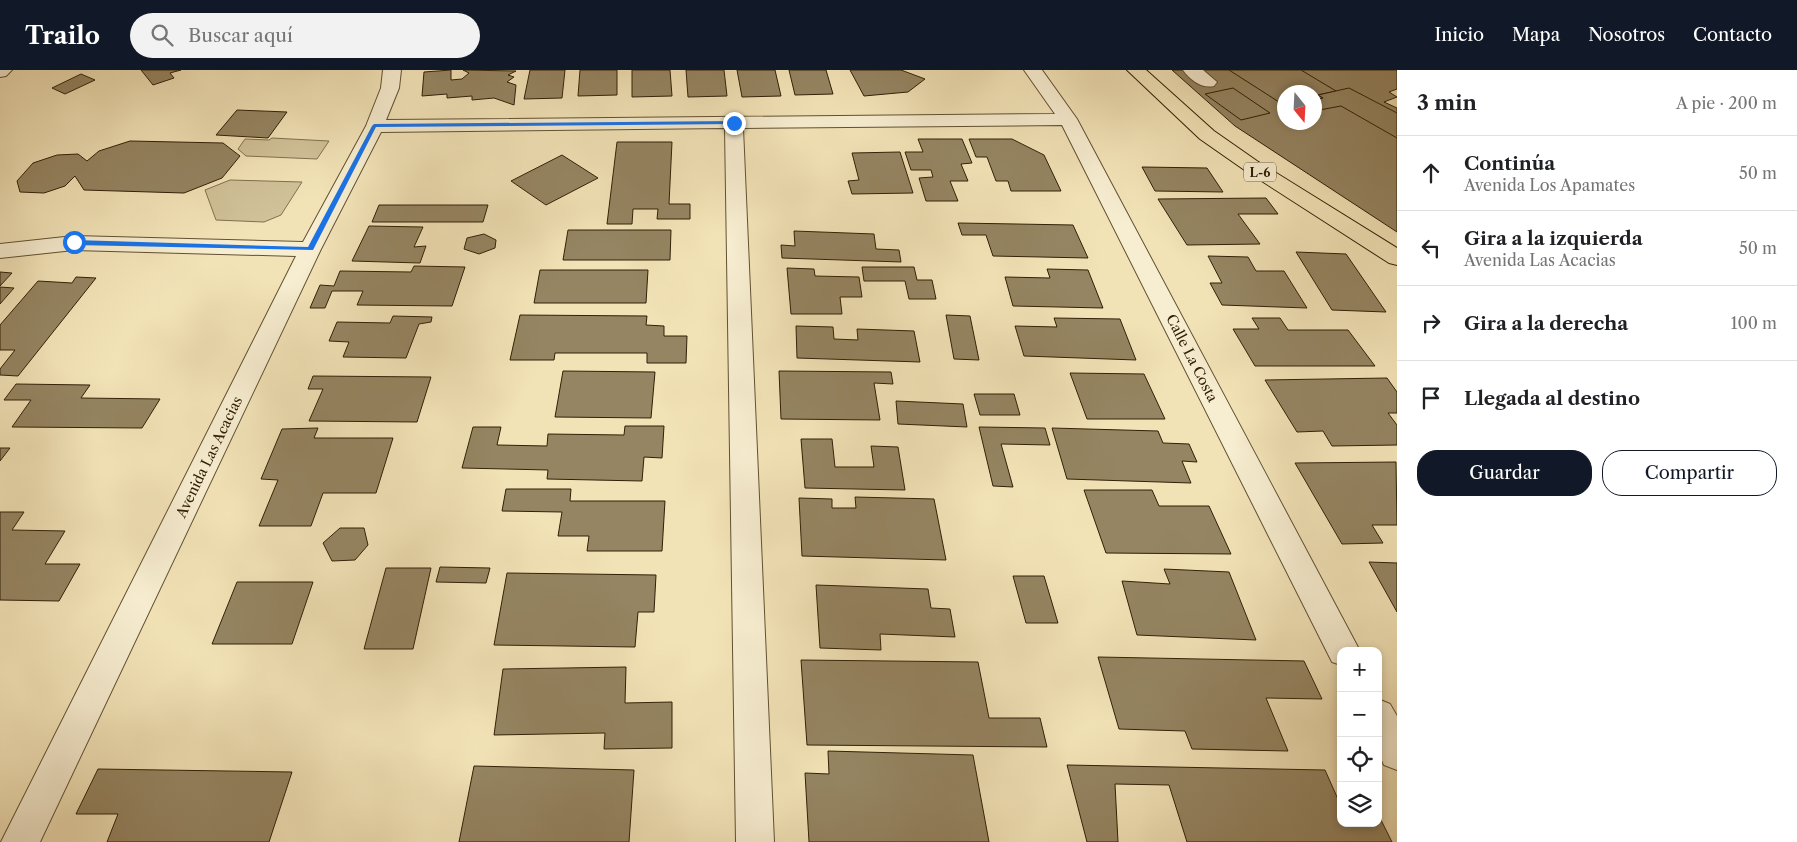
<!DOCTYPE html>
<html lang="es">
<meta charset="utf-8">
<style>
:root{--surface:#fff;--page:#f2f2f2;--text:#202124;--muted:#757577;--line:#e0e0e0;--accent:#111827}
body{margin:0;font-family:"Libre Caslon Text",serif;background:var(--page);color:var(--text)}
.controls{position:absolute;right:15px;bottom:15px;display:grid;overflow:hidden;border-radius:10px;box-shadow:0 2px 8px #0003}
.controls button{width:45px;height:45px;display:grid;place-items:center;padding:0;border:0;border-bottom:1px solid var(--line);background:var(--surface);color:var(--text);font:25px sans-serif}
.compass{position:absolute;left:1277px;top:15px;width:45px;height:45px;border-radius:50%;background:var(--surface);box-shadow:0 2px 8px #0003;rotate:162deg}
.stop{position:absolute;width:15px;height:15px;margin:-11px;border:4px solid #1a73e8;border-radius:50%;background:#fff}
.stop.end{background:#1a73e8;border-color:#fff;box-shadow:0 1px 5px #0008}
.list{margin:0;padding:0;list-style:none}
h2{display:flex;justify-content:space-between;align-items:center;height:65px;margin:0;padding:0 20px;font-size:21px}
h2 small{font-size:16px;font-weight:400;color:var(--muted)}
.list li{display:grid;grid-template-columns:32px 1fr auto;gap:15px;align-items:center;box-sizing:border-box;height:75px;padding:0 20px;border-top:1px solid var(--line)}
.list b{display:block;font-size:19px;white-space:nowrap}
.list p{margin:0;font-size:16px;white-space:nowrap;color:var(--muted)}
.list em{font-size:16px;font-style:normal;color:var(--muted)}
.actions{display:flex;gap:10px;padding:15px 20px}
.actions a{flex:1;padding:11px 0;border:1px solid var(--accent);border-radius:20px;text-align:center;font-size:18px;color:var(--accent)}
.actions .main{background:var(--accent);color:#fff}
.icon{flex:none;width:28px;height:28px;fill:none;stroke:currentColor;stroke-width:2;stroke-linecap:round;stroke-linejoin:round}
.map{position:relative;flex:none;width:1397px;height:772px;overflow:hidden}
header{display:flex;align-items:center;gap:30px;box-sizing:border-box;height:70px;padding:0 25px;background:var(--accent);color:#fff}
header strong{font-size:24px}
nav{display:flex;gap:28px;margin-inline-start:auto;font-size:18px}
.search{width:350px;height:45px;background:var(--page);display:flex;align-items:center;gap:12px;box-sizing:border-box;padding:0 18px;border-radius:28px;color:var(--muted);font-size:19px}
main{display:flex}
aside{flex:1;background:var(--surface)}
.map>svg:first-child{display:block}
.green{fill:#d1c299;stroke:#817150}
.building{fill:#958562;stroke:#312006;fill-rule:evenodd}
.lines{fill:none;stroke-linecap:round;stroke-linejoin:round}
.minor-casing{stroke:#615132;stroke-width:2}
.major-casing{stroke:#312006;stroke-width:2}
.minor{fill:#f7edd0;fill-rule:evenodd}
.major{fill:#f2e3b7;fill-rule:evenodd}
.route{fill:#1a73e8}
.labels{text-anchor:middle;dominant-baseline:central;stroke-width:4.5;stroke-linejoin:round;paint-order:stroke}
.shield{fill:#f7edd0;stroke:#6c5e43;stroke-width:1}
.shield-label{font-size:12px;font-weight:bold;fill:#312006}
.street-label{font-size:14px;fill:#312006;stroke:#f7edd0}
</style>
<header>
<strong>Trailo</strong>
<div class="search"><svg class="icon" aria-label="search" viewBox="0 0 24 24"><circle cx="10" cy="10" r="6"/><path d="M15 15l6 6"/></svg>Buscar aquí</div>
<nav><a>Inicio</a><a>Mapa</a><a>Nosotros</a><a>Contacto</a></nav>
</header>
<main>
<div class="map">
<svg width="1397" height="772" viewBox="0 0 1397 772">
<rect width="100%" height="100%" fill="#f2e3b7"/>
<filter id="stains"><feTurbulence type="fractalNoise" baseFrequency=".004" numOctaves="4"/><feColorMatrix values="0 0 0 0 .2 0 0 0 0 .09 0 0 0 0 .02 0 0 0 .5 -.17"/></filter>
<radialGradient id="worn" r=".72"><stop offset=".6" stop-color="#630" stop-opacity="0"/><stop offset="1" stop-color="#630" stop-opacity=".3"/></radialGradient>
<g class="green">
<polygon points="272,68 329,71 317,89 246,86 238,79 245,69 269,70"/>
<polygon points="230,110 302,112 281,145 264,152 216,150 205,120"/>
</g>
<g class="building">
<polygon points="141,0 181,0 170,3 174,8 153,15"/>
<polygon points="451,0 451,10 462,9 469,3 463,0 516,1 508,5 514,7 507,12 516,15 514,35 494,28 472,30 472,26 447,28 447,24 422,26 424,2"/>
<polygon points="530,0 565,0 562,28 524,29"/>
<polygon points="580,0 617,0 617,25 578,26"/>
<polygon points="632,0 670,0 672,26 632,27"/>
<polygon points="686,0 724,0 727,26 688,27"/>
<polygon points="737,0 775,0 781,26 742,27"/>
<polygon points="789,0 826,0 833,24 795,25"/>
<polygon points="850,0 901,0 925,9 908,22 864,26"/>
<path d="M1172,0H1397V19L1389,22L1397,27L1384,32L1397,38V162L1235,56ZM1284,22H1314V52H1284Z"/>
<polygon points="1229,0 1301,0 1336,21 1318,25 1323,28 1314,30 1314,22 1284,22 1284,31 1279,32"/>
<polygon points="81,4 95,10 65,24 52,18"/>
<polygon points="1233,18 1270,43 1241,50 1205,24"/>
<polygon points="1349,18 1397,43 1397,68 1341,36 1314,41 1314,30 1323,28 1318,25"/>
<polygon points="237,40 287,42 268,68 216,65"/>
<polygon points="918,69 962,69 972,93 961,94 968,111 950,111 958,131 926,131 919,108 933,107 931,100 911,100 905,82 923,82"/>
<polygon points="969,69 1012,69 1044,85 1061,121 1011,121 1008,111 996,111 987,87 976,87"/>
<polygon points="130,71 223,73 240,86 222,108 184,123 84,120 75,106 65,116 44,123 20,122 17,111 33,93 57,85 78,84 87,91 99,81"/>
<polygon points="617,72 672,72 669,134 690,134 690,149 657,149 658,139 633,139 632,154 607,154"/>
<polygon points="900,82 913,123 852,124 848,111 859,110 852,83"/>
<polygon points="562,85 598,108 546,135 511,111"/>
<polygon points="1142,97 1207,98 1223,122 1155,121"/>
<polygon points="1266,128 1278,144 1238,144 1260,174 1187,175 1158,129"/>
<polygon points="379,135 488,135 483,152 372,152"/>
<polygon points="958,153 1073,155 1088,188 993,186 986,165 962,165"/>
<polygon points="369,156 423,157 414,177 426,176 420,193 352,191"/>
<polygon points="568,160 671,160 670,190 563,190"/>
<polygon points="794,161 874,164 876,179 899,180 901,192 782,188 781,175 795,176"/>
<polygon points="484,164 496,170 495,178 479,184 464,179 467,168"/>
<polygon points="1296,182 1346,184 1386,242 1332,240"/>
<polygon points="1208,186 1248,187 1256,201 1284,201 1307,238 1222,235 1210,213 1222,213"/>
<polygon points="414,196 465,197 452,236 357,235 363,221 332,221 325,238 310,238 320,215 334,216 340,201 411,202"/>
<polygon points="862,197 914,197 917,210 932,210 936,229 909,229 905,211 864,211"/>
<polygon points="787,198 814,199 815,206 859,207 862,227 840,227 842,244 791,244"/>
<polygon points="1047,199 1088,200 1103,238 1013,236 1005,207 1050,208"/>
<polygon points="540,200 648,200 646,233 534,233"/>
<polygon points="0,202 12,203 0,216"/>
<polygon points="76,207 96,208 18,306 0,305 0,299 15,280 0,280 0,255 38,211 72,213"/>
<polygon points="0,217 14,218 0,234"/>
<polygon points="520,245 647,246 646,255 664,256 664,266 687,266 686,293 647,293 647,283 555,283 554,290 510,290"/>
<polygon points="946,245 970,246 979,290 954,289"/>
<polygon points="393,246 432,247 431,252 419,254 406,288 343,287 349,272 329,271 337,252 390,253"/>
<polygon points="1054,248 1120,249 1136,290 1024,286 1015,256 1057,257"/>
<polygon points="1252,248 1280,248 1288,260 1348,260 1375,296 1255,296 1233,259 1259,259"/>
<polygon points="796,256 833,257 834,269 858,270 857,259 914,261 920,292 797,288"/>
<polygon points="563,301 655,302 651,348 555,347"/>
<polygon points="779,301 891,302 893,314 874,313 880,350 781,349"/>
<polygon points="1070,303 1144,304 1165,349 1087,349"/>
<polygon points="313,306 431,307 417,352 309,351 323,319 308,319"/>
<polygon points="1387,308 1397,322 1397,343 1388,343 1397,355 1397,375 1332,376 1323,361 1297,362 1265,310"/>
<polygon points="16,314 90,315 81,328 160,329 142,358 12,357 31,330 4,330"/>
<polygon points="974,324 1014,324 1020,345 980,345"/>
<polygon points="896,331 963,334 967,357 898,354"/>
<polygon points="625,356 664,356 662,388 644,387 642,411 547,409 548,400 462,398 473,357 501,357 497,375 547,376 548,364 624,365"/>
<polygon points="979,357 1045,358 1050,375 1001,374 1013,417 993,416"/>
<polygon points="318,358 314,368 393,368 376,423 323,423 311,456 259,456 278,410 261,409 282,359"/>
<polygon points="1052,358 1158,361 1163,373 1189,374 1197,392 1182,391 1191,413 1067,409"/>
<polygon points="801,369 832,369 835,397 874,397 871,376 898,377 905,420 805,418"/>
<polygon points="0,378 10,378 0,391"/>
<polygon points="1396,392 1397,455 1372,455 1383,473 1342,474 1295,393"/>
<polygon points="506,419 571,419 570,431 665,431 662,481 587,481 589,466 558,466 562,442 502,441"/>
<polygon points="1084,420 1152,420 1159,436 1209,436 1231,484 1106,483"/>
<polygon points="855,427 934,429 946,490 802,486 799,428 832,429 832,438 856,438"/>
<polygon points="0,442 24,442 12,460 65,461 45,494 80,494 59,531 0,530"/>
<polygon points="340,458 364,458 368,475 355,490 332,491 323,473"/>
<polygon points="1369,492 1397,493 1397,542"/>
<polygon points="440,497 490,498 486,513 436,512"/>
<polygon points="386,498 431,498 413,579 364,579"/>
<polygon points="1164,499 1229,502 1256,570 1137,565 1122,511 1170,514"/>
<polygon points="507,503 656,505 654,542 638,542 635,577 494,575"/>
<polygon points="1013,506 1044,506 1058,553 1026,553"/>
<polygon points="237,512 313,512 292,574 212,574"/>
<polygon points="816,515 928,519 931,538 950,539 955,567 880,564 881,580 820,578"/>
<polygon points="1098,587 1304,591 1322,629 1266,628 1288,681 1192,679 1185,661 1119,659"/>
<polygon points="801,590 978,592 989,648 1040,648 1047,677 807,675"/>
<polygon points="626,597 625,633 672,632 672,678 604,679 605,663 494,665 503,599"/>
<polygon points="828,681 973,685 989,772 809,772 805,703 829,704"/>
<polygon points="1067,695 1325,700 1341,736 1341,753 1378,753 1378,744 1392,772 1187,772 1169,715 1115,714 1118,772 1087,772"/>
<polygon points="474,696 634,700 629,772 459,772"/>
<polygon points="98,699 292,702 269,772 107,772 118,744 76,744"/>
</g>
<g class="lines">
<g class="minor-casing">
<g id="minor">
<polygon points="0,0 12,0 6,6 0,7"/>
<polygon points="383,0 401,0 399,18 386,50 1055,44 1024,0 1042,0 1077,49 1360,581 1341,581 1341,595 1332,592 1062,55 743,58 774,772 736,772 725,58 381,62 321,179 40,772 1,772 296,186 74,180 0,188 0,174 74,166 303,172 366,56 381,18"/>
<path d="M1183,0H1203L1217,12L1214,16C1202,19 1190,10 1183,0Z"/>
<polygon points="1378,629 1390,634 1397,646 1397,700 1384,695 1378,682"/>
</g>
</g>
<g class="major-casing">
<polygon id="major" points="1127,0 1146,0 1214,61 1257,91 1397,178 1397,195 1389,193 1243,99 1200,69"/>
</g>
<use href="#minor" class="minor"/>
<use href="#major" class="major"/>
</g>
<polygon class="route" points="734,51 736,54 376,57 313,180 74,175 70,172 74,170 308,177 372,56 374,54"/>
<g class="labels">
<rect class="shield" x="1244" y="92.5" width="32" height="19" rx="4"/>
<g class="shield-label">
<text x="1260" y="102">L-6</text>
</g>
<g class="street-label">
<text transform="translate(1192 288) rotate(63)">Calle La Costa</text>
<text transform="translate(209 387) rotate(-64)">Avenida Las Acacias</text>
</g>
</g>
<rect width="100%" height="100%" filter="url(#stains)"/>
<rect width="100%" height="100%" fill="url(#worn)"/>
</svg>
<div class="controls">
<button>+</button>
<button>−</button>
<button><svg class="icon" aria-label="locate" viewBox="0 0 24 24"><circle cx="12" cy="12" r="6"/><path d="M12 2v4M12 18v4M2 12h4M18 12h4"/></svg></button>
<button><svg class="icon" aria-label="layers" viewBox="0 0 24 24"><path d="M12 4l9 5-9 5-9-5zM3 14l9 5 9-5"/></svg></button>
</div>
<svg class="compass" viewBox="-18 -18 36 36"><path d="M0-13l5 13h-10z" fill="#e53935"/><path d="M0 13l5-13h-10z" fill="#757577"/></svg>
<div class="stop" style="left:74px;top:172px"></div>
<div class="stop end" style="left:734px;top:53px"></div>
</div>
<aside>
<h2>3 min<small>A pie · 200 m</small></h2>
<ul class="list">
<li><svg class="icon" aria-label="ahead" viewBox="0 0 24 24"><path d="M12 20V5M6 11l6-6 6 6"/></svg><div><b>Continúa</b><p>Avenida Los Apamates</p></div><em>50 m</em></li>
<li><svg class="icon" aria-label="left" viewBox="0 0 24 24"><path d="M17 20v-9H6M10 6l-5 5 5 5"/></svg><div><b>Gira a la izquierda</b><p>Avenida Las Acacias</p></div><em>50 m</em></li>
<li><svg class="icon" aria-label="right" viewBox="0 0 24 24"><path d="M7 20v-9h11M14 6l5 5-5 5"/></svg><div><b>Gira a la derecha</b></div><em>100 m</em></li>
<li><svg class="icon" aria-label="arrive" viewBox="0 0 24 24"><path d="M6 21V4h12l-3 4 3 4H6"/></svg><div><b>Llegada al destino</b></div></li>
</ul>
<div class="actions"><a class="main">Guardar</a><a>Compartir</a></div>
</aside>
</main>
